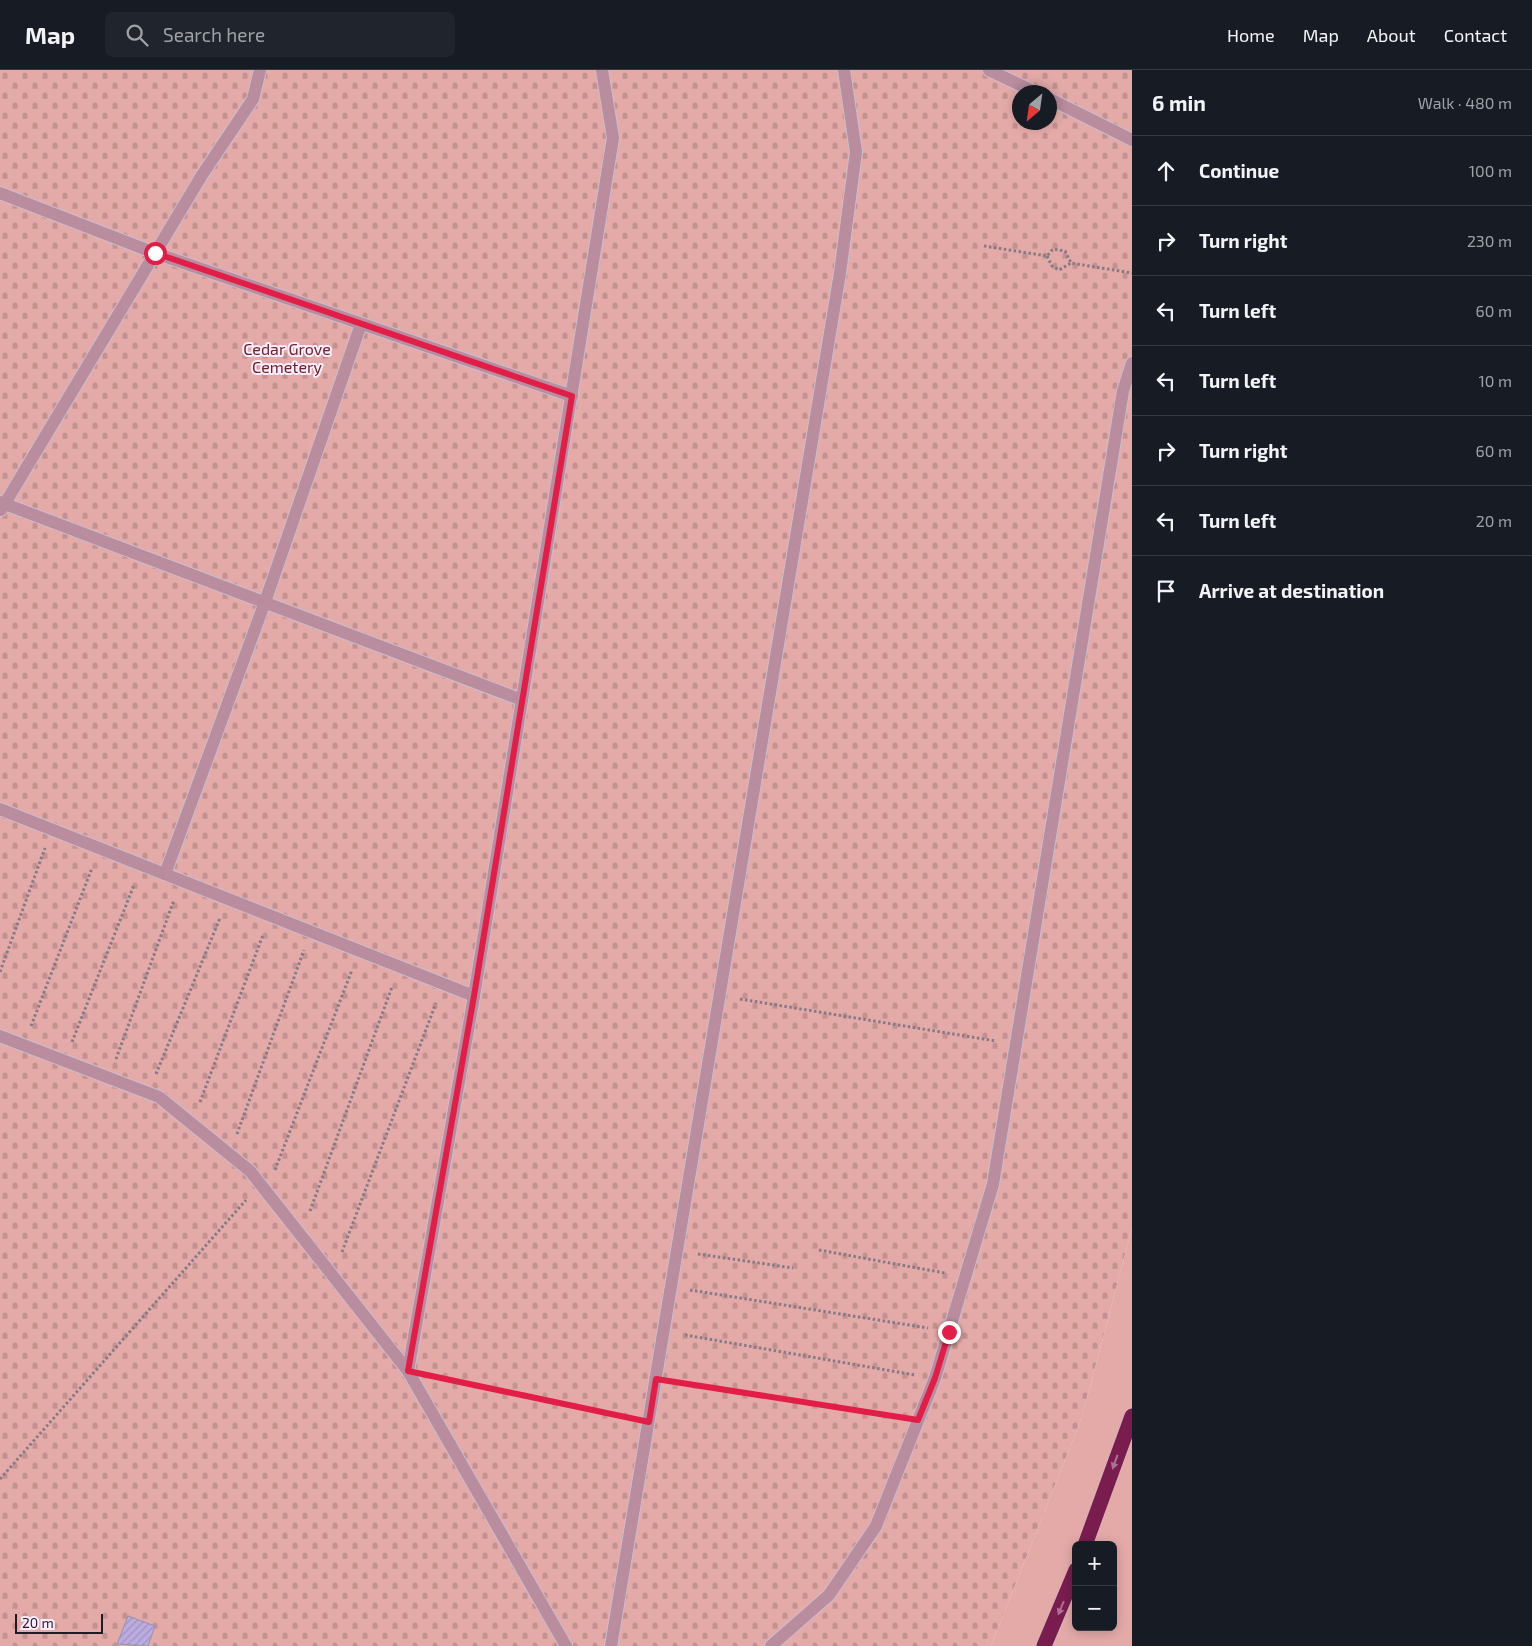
<!DOCTYPE html>
<meta charset="utf-8">
<style>
:root{--surface:#171b24;--page:#20242c;--text:#f1f3f6;--muted:#9ea1a6;--line:#363941}
body{margin:0;font-family:"Exo 2",sans-serif;background:var(--page);color:var(--text)}
.controls{position:absolute;right:15px;bottom:15px;display:grid;overflow:hidden;border-radius:8px;box-shadow:0 2px 12px #0003}
.controls button{width:45px;height:45px;display:grid;place-items:center;padding:0;border:0;border-bottom:1px solid var(--line);background:var(--surface);color:var(--text);font:25px sans-serif}
.compass{position:absolute;left:1012px;top:15px;width:45px;height:45px;border-radius:50%;background:var(--surface);box-shadow:0 2px 12px #0003;rotate:209deg}
.scale{position:absolute;left:15px;bottom:12px;width:88px;box-sizing:border-box;padding-left:5px;border:2px solid #211c21;border-top:0;font-size:14px;line-height:18px;white-space:nowrap;color:#211c21;-webkit-text-stroke:4px #fdedfe;paint-order:stroke}
.stop{position:absolute;width:15px;height:15px;margin:-11px;border:4px solid #e11d48;border-radius:50%;background:#fff}
.stop.end{background:#e11d48;border-color:#fff;box-shadow:0 1px 5px #0008}
.list{margin:0;padding:0;list-style:none}
h2{display:flex;justify-content:space-between;align-items:center;height:65px;margin:0;padding:0 20px;font-size:21px}
h2 small{font-size:16px;font-weight:400;color:var(--muted)}
.list li{display:grid;grid-template-columns:32px 1fr auto;gap:15px;align-items:center;box-sizing:border-box;height:70px;padding:0 20px;border-top:1px solid var(--line)}
.list b{display:block;font-size:19px;white-space:nowrap}
.list em{font-size:16px;font-style:normal;color:var(--muted)}
.icon{flex:none;width:28px;height:28px;fill:none;stroke:currentColor;stroke-width:2;stroke-linecap:round;stroke-linejoin:round}
.map{position:relative;flex:none;width:1132px;height:1576px;overflow:hidden}
header{display:flex;align-items:center;gap:30px;box-sizing:border-box;height:70px;padding:0 25px;background:var(--surface);border-bottom:1px solid var(--line)}
header strong{font-size:24px}
nav{display:flex;gap:28px;margin-inline-start:auto;font-size:18px}
.search{width:350px;height:45px;background:var(--page);display:flex;align-items:center;gap:12px;box-sizing:border-box;padding:0 18px;border-radius:8px;color:var(--muted);font-size:19px}
main{display:flex}
aside{flex:1;background:var(--surface)}
.map>svg:first-child{display:block}
.cemetery{fill:url(#cemetery-stones);fill-rule:evenodd}
.park{fill:#e4aaa8;fill-rule:evenodd}
.building{fill:url(#building-hatch);stroke:#9692a4}
.lines{fill:none;stroke-linecap:round;stroke-linejoin:round}
.minor-casing{stroke:#cbbdcc;stroke-width:14}
.highway-casing{stroke:#cbbdcc;stroke-width:16}
.path{stroke:#857b86;stroke-width:3;stroke-dasharray:2.5 2.5;stroke-linecap:butt}
.minor{stroke:#b98c9e;stroke-width:12}
.highway{stroke:#791d4e;stroke-width:15}
.oneway{fill:#ae7094}
.route{stroke:#e11d48;stroke-width:6}
.labels{text-anchor:middle;dominant-baseline:central;stroke-width:4;stroke-linejoin:round;paint-order:stroke}
.park-label{font-size:16px;fill:#6c2226;stroke:#fdedfe}
</style>
<header>
<strong>Map</strong>
<div class="search"><svg class="icon" aria-label="search" viewBox="0 0 24 24"><circle cx="10" cy="10" r="6"/><path d="M15 15l6 6"/></svg>Search here</div>
<nav><a>Home</a><a>Map</a><a>About</a><a>Contact</a></nav>
</header>
<main>
<div class="map">
<svg width="1132" height="1576" viewBox="0 0 1132 1576">
<defs>
<pattern id="cemetery-stones" width="16" height="16" patternUnits="userSpaceOnUse" patternTransform="scale(1.25)"><rect width="16" height="16" fill="#e4aaa8"/><path d="M2 7V4a2 2 0 0 1 4 0v3zM10 15v-3a2 2 0 0 1 4 0v3z" fill="#c39290"/></pattern>
<pattern id="building-hatch" width="6" height="6" patternUnits="userSpaceOnUse" patternTransform="scale(1.25)"><rect width="6" height="6" fill="#baace0"/><path d="M-1 1l2-2M0 6l6-6M5 7l2-2" fill="none" stroke="#a093c0"/></pattern>
</defs>
<rect width="100%" height="100%" fill="#f0e0f1"/>
<path class="cemetery" d="M0,0H1132V1158L1082,1347L991,1576H0ZM1019,22H1050V52H1019Z"/>
<path class="park" d="M1132,1158V1576H991L1082,1347ZM1076,1475H1113V1557H1076Z"/>
<polygon class="building" points="128,1546 155,1556 148,1576 117,1574"/>
<g class="lines">
<g class="minor-casing">
<g id="minor">
<polyline points="989,0 1035,22"/>
<polyline points="1050,29 1132,70"/>
<polyline points="0,123 155,183 572,326"/>
<polyline points="0,432 522,630"/>
<polyline points="1,440 202,105 253,29 260,0"/>
<polyline points="0,739 474,926"/>
<polyline points="165,804 265,532 361,254"/>
<polyline points="0,966 159,1027 250,1101 408,1301 566,1576"/>
<polyline points="408,1301 474,926 613,68 602,0"/>
<polyline points="611,1576 840,203 856,82 844,0"/>
<polyline points="771,1576 829,1525 876,1456 935,1308 993,1114 1123,321 1132,293"/>
</g>
</g>
<g class="highway-casing">
<g id="highway">
<polyline points="1085,1475 1132,1346"/>
<polyline points="1044,1576 1076,1500"/>
</g>
</g>
<g class="path">
<polyline points="984,176 1047,186 1053,179 1065,181 1071,193 1132,203"/>
<polyline points="1047,186 1052,196 1059,200 1071,193"/>
<polyline points="0,902 45,778"/>
<polyline points="740,929 996,971"/>
<polyline points="31,956 92,798"/>
<polyline points="72,972 134,815"/>
<polyline points="116,989 174,830"/>
<polyline points="156,1004 220,848"/>
<polyline points="200,1032 263,865"/>
<polyline points="237,1064 304,880"/>
<polyline points="275,1100 352,900"/>
<polyline points="310,1141 392,917"/>
<polyline points="819,1180 945,1203"/>
<polyline points="342,1182 436,933"/>
<polyline points="698,1184 793,1198"/>
<polyline points="690,1220 928,1258"/>
<polyline points="685,1265 915,1305"/>
<polyline points="437,1307 629,1348"/>
<polyline points="677,1312 898,1347"/>
<polyline points="0,1409 246,1130"/>
</g>
<use href="#minor" class="minor"/>
<use href="#highway" class="highway"/>
</g>
<defs><path id="oneway-solid" d="M-6-.8H1V-3.2L6.5 0L1 3.2V.8H-6Z" transform="scale(1.25)"/></defs>
<g class="oneway">
<use href="#oneway-solid" transform="translate(1115 1392) rotate(110)"/>
<use href="#oneway-solid" transform="translate(1061 1538) rotate(112)"/>
</g>
<g class="lines">
<polyline class="route" points="155,183 572,326 474,926 408,1301 649,1352 656,1309 918,1350 935,1308 949,1262"/>
</g>
<g class="labels">
<g class="park-label">
<text x="287" y="278">Cedar Grove<tspan x="287" dy="18">Cemetery</tspan></text>
</g>
</g>
</svg>
<div class="controls">
<button>+</button>
<button>−</button>
</div>
<svg class="compass" viewBox="-18 -18 36 36"><path d="M0-13l5 13h-10z" fill="#e53935"/><path d="M0 13l5-13h-10z" fill="#9ea1a6"/></svg>
<div class="scale">20 m</div>
<div class="stop" style="left:155px;top:183px"></div>
<div class="stop end" style="left:949px;top:1262px"></div>
</div>
<aside>
<h2>6 min<small>Walk · 480 m</small></h2>
<ul class="list">
<li><svg class="icon" aria-label="ahead" viewBox="0 0 24 24"><path d="M12 20V5M6 11l6-6 6 6"/></svg><div><b>Continue</b></div><em>100 m</em></li>
<li><svg class="icon" aria-label="right" viewBox="0 0 24 24"><path d="M7 20v-9h11M14 6l5 5-5 5"/></svg><div><b>Turn right</b></div><em>230 m</em></li>
<li><svg class="icon" aria-label="left" viewBox="0 0 24 24"><path d="M17 20v-9H6M10 6l-5 5 5 5"/></svg><div><b>Turn left</b></div><em>60 m</em></li>
<li><svg class="icon" aria-label="left" viewBox="0 0 24 24"><path d="M17 20v-9H6M10 6l-5 5 5 5"/></svg><div><b>Turn left</b></div><em>10 m</em></li>
<li><svg class="icon" aria-label="right" viewBox="0 0 24 24"><path d="M7 20v-9h11M14 6l5 5-5 5"/></svg><div><b>Turn right</b></div><em>60 m</em></li>
<li><svg class="icon" aria-label="left" viewBox="0 0 24 24"><path d="M17 20v-9H6M10 6l-5 5 5 5"/></svg><div><b>Turn left</b></div><em>20 m</em></li>
<li><svg class="icon" aria-label="arrive" viewBox="0 0 24 24"><path d="M6 21V4h12l-3 4 3 4H6"/></svg><div><b>Arrive at destination</b></div></li>
</ul>
</aside>
</main>
